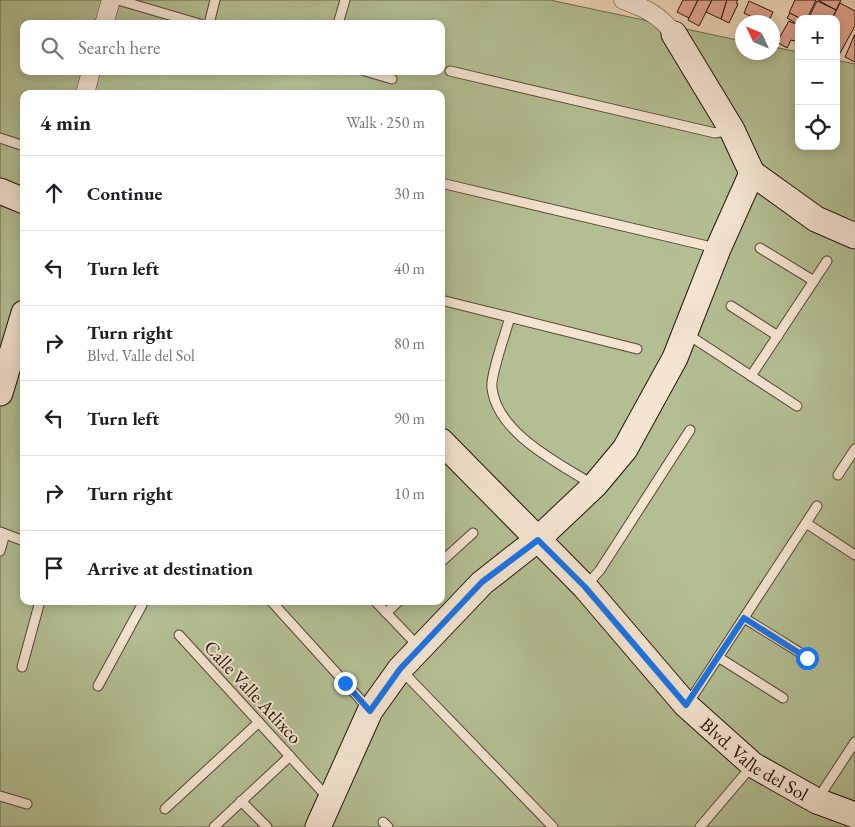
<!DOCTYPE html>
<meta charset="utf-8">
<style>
:root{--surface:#fff;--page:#f6f6f6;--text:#202124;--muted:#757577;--line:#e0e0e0}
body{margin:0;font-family:"EB Garamond",serif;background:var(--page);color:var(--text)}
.controls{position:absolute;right:15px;top:15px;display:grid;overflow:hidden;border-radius:10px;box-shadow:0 2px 12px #0003}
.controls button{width:45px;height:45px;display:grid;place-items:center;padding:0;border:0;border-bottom:1px solid var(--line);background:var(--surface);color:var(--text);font:25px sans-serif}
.compass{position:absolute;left:735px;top:15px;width:45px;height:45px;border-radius:50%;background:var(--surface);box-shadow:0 2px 12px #0003;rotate:314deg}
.stop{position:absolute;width:15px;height:15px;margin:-11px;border:4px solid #1a73e8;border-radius:50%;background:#fff}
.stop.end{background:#1a73e8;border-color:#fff;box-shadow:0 1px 5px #0008}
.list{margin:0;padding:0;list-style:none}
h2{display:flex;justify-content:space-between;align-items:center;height:65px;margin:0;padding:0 20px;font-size:21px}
h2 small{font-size:16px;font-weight:400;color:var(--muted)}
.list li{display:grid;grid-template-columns:32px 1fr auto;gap:15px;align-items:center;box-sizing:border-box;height:75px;padding:0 20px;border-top:1px solid var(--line)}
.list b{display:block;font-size:19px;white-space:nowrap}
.list p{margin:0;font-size:16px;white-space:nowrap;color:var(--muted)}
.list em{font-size:16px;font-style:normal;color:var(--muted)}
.icon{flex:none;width:28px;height:28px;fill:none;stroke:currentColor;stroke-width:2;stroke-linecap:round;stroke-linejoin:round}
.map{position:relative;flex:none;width:855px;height:827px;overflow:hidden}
.search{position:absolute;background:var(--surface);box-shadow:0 2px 12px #0003;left:20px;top:20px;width:425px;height:55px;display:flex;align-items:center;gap:12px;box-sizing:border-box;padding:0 18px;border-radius:10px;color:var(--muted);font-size:19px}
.panel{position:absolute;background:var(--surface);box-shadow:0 2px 12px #0003;left:20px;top:90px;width:425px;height:515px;border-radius:10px}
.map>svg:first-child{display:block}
.green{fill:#b3bf93;stroke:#6c694e;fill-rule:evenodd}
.building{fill:#e5a791;stroke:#26130a}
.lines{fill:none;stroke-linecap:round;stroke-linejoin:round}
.lane-casing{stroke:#584436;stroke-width:11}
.street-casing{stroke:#584436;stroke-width:19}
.secondary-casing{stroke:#26130a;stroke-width:27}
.lane{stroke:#f4e5d1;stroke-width:9}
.street{stroke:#f4e5d1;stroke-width:18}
.secondary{stroke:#f4e5d1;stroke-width:25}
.route{stroke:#1a73e8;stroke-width:6}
.labels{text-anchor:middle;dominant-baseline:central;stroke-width:4;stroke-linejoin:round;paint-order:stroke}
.street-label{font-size:19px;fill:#26130a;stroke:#f4e5d1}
</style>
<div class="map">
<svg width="855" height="827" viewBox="0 0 855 827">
<rect width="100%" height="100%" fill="#eed7b8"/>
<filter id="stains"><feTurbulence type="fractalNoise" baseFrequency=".004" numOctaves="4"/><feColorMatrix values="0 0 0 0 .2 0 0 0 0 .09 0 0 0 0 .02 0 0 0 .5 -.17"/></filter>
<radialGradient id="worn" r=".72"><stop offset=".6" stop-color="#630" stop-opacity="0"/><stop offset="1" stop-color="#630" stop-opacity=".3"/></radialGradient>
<path class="green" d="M0,0H550L742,41V52H772L773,47L799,52V146H836V60L855,64V827H0ZM24,24H441V71H24ZM24,94H441V601H24Z"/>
<g class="building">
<polygon points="683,0 698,0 689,18 677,12"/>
<polygon points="698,0 712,0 699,26 688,20"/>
<polygon points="712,0 727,0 721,19 706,12"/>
<polygon points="727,0 738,0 736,3 738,4 729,23 721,19"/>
<polygon points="795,0 816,0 807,19 801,19 789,13"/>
<polygon points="818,0 841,0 836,10"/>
<polygon points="749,1 773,12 768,22 762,22 744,13"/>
<polygon points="817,1 836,10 832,19 808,19"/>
<polygon points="840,3 855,11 855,26 839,55 836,53 836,19 832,19"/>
<polygon points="790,13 801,19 799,19 799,25 787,18"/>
<polygon points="789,21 799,26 799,42 791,40 787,48 777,42"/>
<polygon points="855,34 855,62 845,57"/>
</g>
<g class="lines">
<g class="lane-casing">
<g id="lane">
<polyline points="118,0 200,24"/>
<polyline points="209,24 215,0"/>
<polyline points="338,24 345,0"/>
<polyline points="365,71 392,79"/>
<polyline points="450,71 715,133 730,130"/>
<polyline points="0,138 24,146"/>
<polyline points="441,183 716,248"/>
<polyline points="760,248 814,281"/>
<polyline points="441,300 637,349"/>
<polyline points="731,306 778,336"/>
<path d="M510,317C506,332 490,376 492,388C497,433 558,463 592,484"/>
<polyline points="687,334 797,406"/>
<polyline points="751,376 827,261"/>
<polyline points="838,475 855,449"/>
<polyline points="806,523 855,555"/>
<polyline points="0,532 24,541"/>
<polyline points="0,551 5,534"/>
<polyline points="441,562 473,533"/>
<polyline points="586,586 600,570 690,430"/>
<polyline points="271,601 369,709"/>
<polyline points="375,601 419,647"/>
<polyline points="386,613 399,601"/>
<polyline points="744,618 807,657"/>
<polyline points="179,635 329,799"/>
<polyline points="718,657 783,698"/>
<polyline points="22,667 40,601"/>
<polyline points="402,671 553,827"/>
<polyline points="98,686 142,605 141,601"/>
<polyline points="687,705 817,506"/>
<polyline points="0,796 27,804"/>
<polyline points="817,800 855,742"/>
<polyline points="241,801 267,827"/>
<polyline points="165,809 259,722"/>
<polyline points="383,822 388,827"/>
<polyline points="214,827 290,756"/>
<polyline points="700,827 751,767"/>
</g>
</g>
<g class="street-casing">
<g id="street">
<path d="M623,0C645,8 660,15 674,34"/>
<polyline points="104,24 111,0"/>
<polyline points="85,94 91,71"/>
</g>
</g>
<g class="secondary-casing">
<g id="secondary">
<polyline points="674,34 732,130 752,173 816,219 855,236"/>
<polyline points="0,191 24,201"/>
<polyline points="0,393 24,313"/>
<path id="s1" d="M441,441L585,587L686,705L753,765L817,801L855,815"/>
<polyline points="318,827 370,711 400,669 482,583 538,539 595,485 625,449 675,358 718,249 752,173"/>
</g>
</g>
<use href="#lane" class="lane"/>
<use href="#street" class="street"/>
<use href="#secondary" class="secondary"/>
</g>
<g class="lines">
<polyline class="route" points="345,683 370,711 400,669 482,582 538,540 585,587 686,705 744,618 807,658"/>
</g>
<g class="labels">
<g class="street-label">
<text transform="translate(253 692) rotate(47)">Calle Valle Atlixco</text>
<text stroke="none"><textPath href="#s1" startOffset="448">Blvd. Valle del Sol</textPath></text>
</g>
</g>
<rect width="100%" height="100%" filter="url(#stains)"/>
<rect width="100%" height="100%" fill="url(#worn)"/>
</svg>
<div class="controls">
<button>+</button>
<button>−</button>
<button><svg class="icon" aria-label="locate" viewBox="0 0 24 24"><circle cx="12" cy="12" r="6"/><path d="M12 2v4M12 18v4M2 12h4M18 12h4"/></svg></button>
</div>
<svg class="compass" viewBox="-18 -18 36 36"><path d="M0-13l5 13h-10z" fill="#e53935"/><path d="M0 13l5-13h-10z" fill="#757577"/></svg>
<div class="stop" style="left:807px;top:658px"></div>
<div class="stop end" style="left:345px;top:683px"></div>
<div class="search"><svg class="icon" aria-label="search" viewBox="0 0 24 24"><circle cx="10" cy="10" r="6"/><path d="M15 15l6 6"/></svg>Search here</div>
<section class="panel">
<h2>4 min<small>Walk · 250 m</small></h2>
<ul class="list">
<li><svg class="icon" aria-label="ahead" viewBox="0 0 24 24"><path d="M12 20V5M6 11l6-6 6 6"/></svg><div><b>Continue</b></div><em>30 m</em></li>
<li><svg class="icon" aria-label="left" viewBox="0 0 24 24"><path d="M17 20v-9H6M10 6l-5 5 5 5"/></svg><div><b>Turn left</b></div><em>40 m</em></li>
<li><svg class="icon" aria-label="right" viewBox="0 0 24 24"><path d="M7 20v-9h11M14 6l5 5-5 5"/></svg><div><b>Turn right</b><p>Blvd. Valle del Sol</p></div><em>80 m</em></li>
<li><svg class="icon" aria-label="left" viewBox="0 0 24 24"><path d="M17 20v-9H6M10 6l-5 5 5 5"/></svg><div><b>Turn left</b></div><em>90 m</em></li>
<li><svg class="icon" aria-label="right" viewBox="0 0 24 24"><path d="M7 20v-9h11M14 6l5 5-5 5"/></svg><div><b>Turn right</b></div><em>10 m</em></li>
<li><svg class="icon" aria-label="arrive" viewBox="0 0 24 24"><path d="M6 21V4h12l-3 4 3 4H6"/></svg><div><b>Arrive at destination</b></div></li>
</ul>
</section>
</div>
